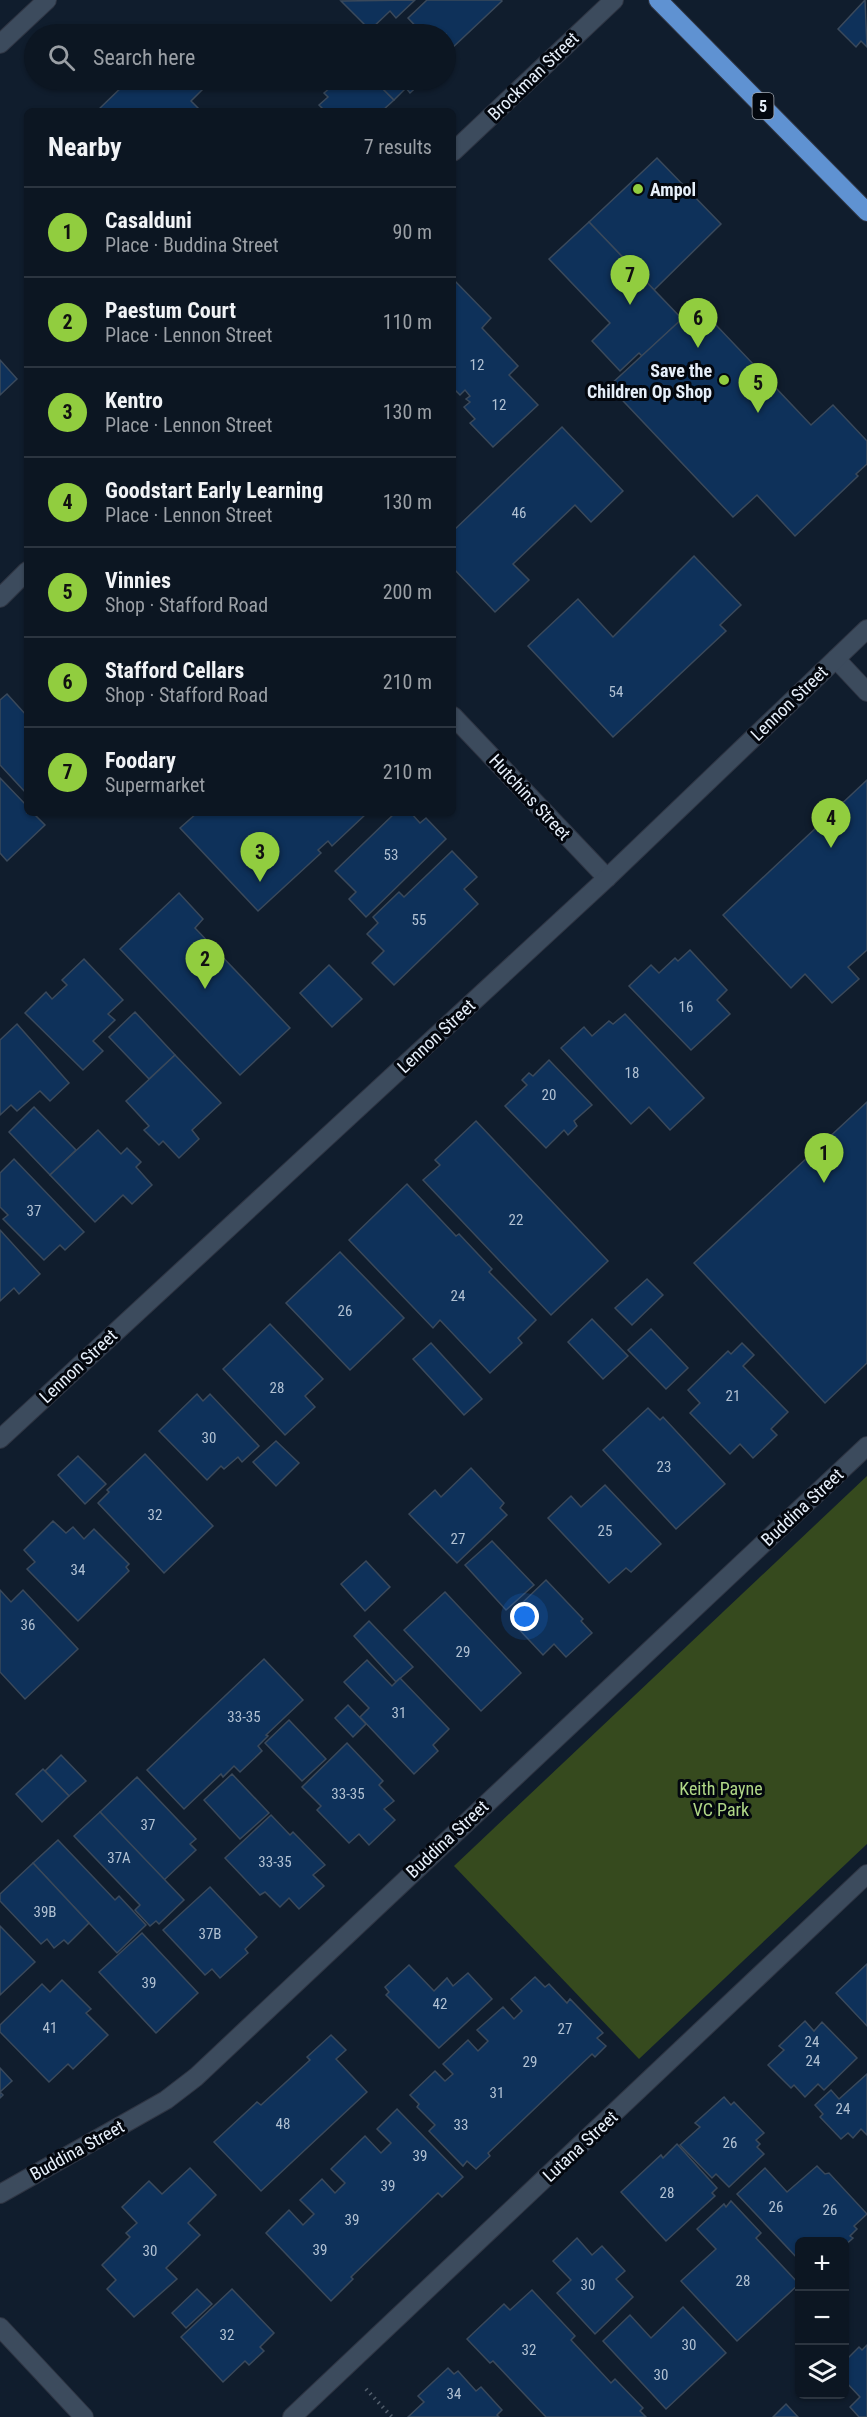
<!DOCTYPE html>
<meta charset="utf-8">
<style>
:root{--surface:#0c1622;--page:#151f2a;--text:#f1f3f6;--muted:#9a9fa5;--line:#2c3540;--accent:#91cd3f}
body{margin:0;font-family:"Roboto Condensed",sans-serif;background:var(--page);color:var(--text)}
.controls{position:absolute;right:18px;bottom:18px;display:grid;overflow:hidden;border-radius:9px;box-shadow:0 2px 4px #0004}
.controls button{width:54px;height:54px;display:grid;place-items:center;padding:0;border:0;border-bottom:2px solid var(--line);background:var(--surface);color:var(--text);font:30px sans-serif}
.you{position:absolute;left:525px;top:1617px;width:21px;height:21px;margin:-15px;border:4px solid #fff;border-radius:50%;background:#1a73e8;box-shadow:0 0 0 9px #1a73e833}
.badge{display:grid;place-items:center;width:39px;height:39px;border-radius:50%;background:var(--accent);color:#111;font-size:20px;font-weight:700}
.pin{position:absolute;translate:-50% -50px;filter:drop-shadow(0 2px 3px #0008)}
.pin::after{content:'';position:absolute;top:32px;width:21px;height:18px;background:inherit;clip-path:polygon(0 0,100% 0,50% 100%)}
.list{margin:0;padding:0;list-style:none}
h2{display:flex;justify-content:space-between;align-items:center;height:78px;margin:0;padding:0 24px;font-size:26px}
h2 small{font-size:20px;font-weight:400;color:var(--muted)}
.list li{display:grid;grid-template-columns:39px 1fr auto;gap:18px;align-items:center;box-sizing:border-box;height:90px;padding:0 24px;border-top:2px solid var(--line)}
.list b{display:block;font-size:22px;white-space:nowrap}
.list p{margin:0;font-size:20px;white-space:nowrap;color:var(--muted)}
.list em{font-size:20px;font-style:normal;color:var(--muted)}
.icon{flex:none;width:33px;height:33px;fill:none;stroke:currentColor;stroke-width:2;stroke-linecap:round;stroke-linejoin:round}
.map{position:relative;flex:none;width:867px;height:2417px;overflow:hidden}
.search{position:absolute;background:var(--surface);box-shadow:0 2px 4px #0004;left:24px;top:24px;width:432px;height:66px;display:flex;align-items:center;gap:15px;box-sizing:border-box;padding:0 21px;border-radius:33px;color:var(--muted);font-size:22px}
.panel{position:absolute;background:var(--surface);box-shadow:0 2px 4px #0004;left:24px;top:108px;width:432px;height:708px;border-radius:9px}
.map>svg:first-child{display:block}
.green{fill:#364a1e}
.building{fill:#0e315a;stroke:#3a495b;stroke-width:1.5}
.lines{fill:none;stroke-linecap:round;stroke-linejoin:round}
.service-casing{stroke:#2f3543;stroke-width:20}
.minor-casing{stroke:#2f3543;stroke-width:20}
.trunk-casing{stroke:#2f3543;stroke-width:20}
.path{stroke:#515d6b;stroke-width:4;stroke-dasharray:1.5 4.5;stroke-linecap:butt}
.service{stroke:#3c4b5d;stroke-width:18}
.minor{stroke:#3c4b5d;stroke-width:18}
.trunk{stroke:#5f92d2;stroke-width:18}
.poi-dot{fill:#91cd3f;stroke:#03070e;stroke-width:2}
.labels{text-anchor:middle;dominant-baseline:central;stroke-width:6;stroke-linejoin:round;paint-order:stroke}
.number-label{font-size:15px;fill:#b0c0d2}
.shield{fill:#03070e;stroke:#a2a9b3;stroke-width:1.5}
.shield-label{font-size:16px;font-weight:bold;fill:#e6effa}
.street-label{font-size:18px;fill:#e6effa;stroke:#03070e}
.poi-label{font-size:18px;font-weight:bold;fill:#e6effa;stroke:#03070e;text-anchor:start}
.park-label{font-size:18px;fill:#b0d787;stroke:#03070e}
</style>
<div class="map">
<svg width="867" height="2417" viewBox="0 0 867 2417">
<rect width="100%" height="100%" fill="#101d2d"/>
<polygon class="green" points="867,1476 867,1844 639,2059 454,1866"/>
<g class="building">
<polygon points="415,0 396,18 390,11 370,30 341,1"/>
<polygon points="427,0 501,0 502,1 451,49 450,47 446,51 446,34 423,34 408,18"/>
<polygon points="865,0 867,47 861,41 856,47 838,29"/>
<polygon points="129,80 206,80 209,83 191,101 201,111 97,111"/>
<polygon points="339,80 374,80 394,100 382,111 325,111 319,105 328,97 324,93"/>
<polygon points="374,80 424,80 410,93 406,88 394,100"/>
<polygon points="657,158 721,224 654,290 589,222"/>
<polygon points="589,222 682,319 642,356 639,353 620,371 592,341 610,323 549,259"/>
<polygon points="453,279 491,318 482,328 518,366 509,375 538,405 493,447 470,423 475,419 464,407 470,402 466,399 470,396 465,390 460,395 453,388"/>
<polygon points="697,305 811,425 833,405 867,441 867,464 856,474 858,476 795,536 757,495 733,517 609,386"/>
<polygon points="0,360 17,379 0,395"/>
<polygon points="562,427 623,491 591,522 575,505 513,564 529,580 495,612 453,568 453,531"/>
<polygon points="694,556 741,605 720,625 726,631 613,737 528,646 578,599 613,637"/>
<polygon points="7,694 27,716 27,794 0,765 0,700"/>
<polygon points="0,778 27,806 27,813 33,813 45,825 7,861 0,853"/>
<polygon points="867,780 867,950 848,967 859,979 832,1003 805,974 791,988 723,915"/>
<polygon points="197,813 367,813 332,846 328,841 318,850 321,853 258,911 180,828"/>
<polygon points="395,813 411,813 420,823 426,818 446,839 366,917 349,899 356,892 335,871"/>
<polygon points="452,851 477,877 464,889 478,904 394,985 372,963 384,951 367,934 378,923 373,917 399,892 404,897"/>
<polygon points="179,893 203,919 195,928 290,1028 240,1075 120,949"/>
<polygon points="690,950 727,990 717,1000 730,1014 691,1050 629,986 651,965 659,973 675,958 678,961"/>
<polygon points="84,959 123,1000 108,1014 115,1020 93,1041 103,1051 83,1070 25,1013 46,992 52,999 67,985 62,980"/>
<polygon points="329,965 362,999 332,1027 300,993"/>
<polygon points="135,1012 175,1055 149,1079 109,1037"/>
<polygon points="625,1014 704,1098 670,1130 649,1107 631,1124 561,1048 584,1027 592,1036 609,1021 613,1024"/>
<polygon points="17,1024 69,1083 50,1101 40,1091 17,1111 11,1105 0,1115 0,1040"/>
<polygon points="175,1055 221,1103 192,1130 199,1139 179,1158 163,1141 159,1145 144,1130 149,1126 126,1101"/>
<polygon points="549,1060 592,1105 574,1121 577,1126 568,1135 564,1130 546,1148 505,1106 527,1085 522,1080 529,1073 533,1076"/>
<polygon points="867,1102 867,1363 825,1403 694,1263"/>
<polygon points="34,1107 76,1150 50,1175 9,1132"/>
<polygon points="476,1121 608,1261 551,1315 423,1180 440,1165 435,1160"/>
<polygon points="98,1130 121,1154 127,1148 141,1162 136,1167 152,1185 132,1204 123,1195 95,1222 50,1175"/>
<polygon points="14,1159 84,1232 65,1250 60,1245 44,1260 3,1219 8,1215 0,1207 0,1173"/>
<polygon points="407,1184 456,1236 459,1234 492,1269 489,1272 536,1320 518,1338 522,1343 490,1373 440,1320 433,1328 349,1240"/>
<polygon points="0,1230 40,1274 19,1294 14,1288 0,1301"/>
<polygon points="340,1252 404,1318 350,1370 286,1303"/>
<polygon points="647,1279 663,1295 632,1325 615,1308"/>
<polygon points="592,1319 628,1356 603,1379 568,1342"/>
<polygon points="270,1324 323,1379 305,1396 315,1407 285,1435 223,1369"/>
<polygon points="651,1329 688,1368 666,1389 628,1350"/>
<polygon points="431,1343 482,1399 464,1415 413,1359"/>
<polygon points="742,1343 754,1355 743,1366 788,1412 771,1429 777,1435 753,1458 740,1444 730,1454 690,1413 700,1403 688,1390 728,1351 731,1354"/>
<polygon points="197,1394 203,1401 210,1394 259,1446 242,1462 238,1457 224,1469 221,1466 207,1480 159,1431"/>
<polygon points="648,1408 660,1420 663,1417 725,1484 676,1529 603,1450"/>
<polygon points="276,1441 299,1463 276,1486 253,1462"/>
<polygon points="145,1454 213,1526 164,1573 98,1503 109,1492 107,1490"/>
<polygon points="78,1456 106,1484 85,1504 58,1475"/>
<polygon points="471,1468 504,1503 500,1508 507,1515 457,1563 409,1514 435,1490 441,1497"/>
<polygon points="605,1485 661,1544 631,1572 626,1568 609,1583 548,1518 571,1496 581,1507"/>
<polygon points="53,1521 66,1533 73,1527 84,1539 94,1529 129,1564 126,1567 129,1571 78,1621 27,1569 35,1562 24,1550"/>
<polygon points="492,1541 534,1585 506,1610 465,1565"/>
<polygon points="366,1561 390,1587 365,1611 341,1584"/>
<polygon points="546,1580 583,1619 581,1621 592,1633 566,1657 554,1644 543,1655 514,1624 524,1614 518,1607"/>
<polygon points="0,1590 11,1602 23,1590 78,1649 25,1699 0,1672"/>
<polygon points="445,1592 521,1673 481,1711 404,1630"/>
<polygon points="369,1621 413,1667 396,1682 354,1636"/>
<polygon points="264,1659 303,1700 266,1735 268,1736 258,1746 262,1751 240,1772 234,1766 223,1777 221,1774 184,1809 147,1770"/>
<polygon points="367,1660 392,1686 400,1678 449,1729 433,1745 438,1751 414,1774 360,1717 369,1708 344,1682"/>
<polygon points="348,1705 366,1724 353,1737 335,1718"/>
<polygon points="289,1720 326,1759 302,1781 265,1743"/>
<polygon points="347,1743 383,1781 379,1785 394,1801 384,1809 395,1820 369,1845 359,1834 349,1843 317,1810 321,1806 302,1787"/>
<polygon points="61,1755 86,1781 69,1796 45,1771"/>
<polygon points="43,1769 69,1796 42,1822 16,1794"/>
<polygon points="232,1774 269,1813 240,1839 204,1800"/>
<polygon points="137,1777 196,1839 190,1844 196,1850 164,1880 100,1812"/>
<polygon points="100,1812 184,1900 159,1924 156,1921 150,1926 135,1910 140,1905 74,1836"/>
<polygon points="271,1815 290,1835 293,1832 325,1865 313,1875 324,1886 299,1909 289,1898 280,1907 265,1892 260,1895 225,1858"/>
<polygon points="58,1840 115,1900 119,1896 146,1925 117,1953 33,1863"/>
<polygon points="33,1863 89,1923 68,1944 64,1940 54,1948 47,1939 41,1944 0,1901 0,1894"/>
<polygon points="210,1887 257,1937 245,1949 248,1953 220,1978 212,1969 205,1975 163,1930"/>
<polygon points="0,1926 35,1962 0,1995"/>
<polygon points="142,1933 198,1993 156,2033 99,1972"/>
<polygon points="867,1964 867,2026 836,1993"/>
<polygon points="409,1965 434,1991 447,1978 453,1986 468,1973 492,1999 439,2048 386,1995 389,1992 385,1987"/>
<polygon points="535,1977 545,1987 549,1984 567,2003 570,1999 603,2033 597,2038 606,2046 595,2057 592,2054 488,2153 490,2156 476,2169 467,2161 463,2166 429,2131 435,2125 417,2107 419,2104 410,2095 435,2071 445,2081 453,2074 443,2064 468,2040 478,2051 488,2041 477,2030 503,2007 514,2019 522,2011 511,1999"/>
<polygon points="62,1980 91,2009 86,2013 108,2035 73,2069 68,2064 49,2082 0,2032 0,2025 42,1984 50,1992"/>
<polygon points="805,2021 814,2031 822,2022 857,2058 824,2090 818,2084 805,2097 794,2085 791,2088 768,2065 784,2050 779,2046"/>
<polygon points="331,2035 346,2050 336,2059 367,2092 261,2191 214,2142 257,2102 261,2105 310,2060 307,2057"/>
<polygon points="0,2068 12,2081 0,2092 3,2095 0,2098"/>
<polygon points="867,2074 867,2135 861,2129 853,2138 848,2133 841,2139 820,2117 823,2114 815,2105 831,2090 839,2099"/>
<polygon points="724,2097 731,2105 734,2102 764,2133 756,2140 760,2144 757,2147 764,2154 729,2187 716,2174 712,2178 680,2145 700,2127 695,2123"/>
<polygon points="397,2109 463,2177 442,2197 438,2193 351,2277 353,2279 331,2301 266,2233 289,2210 303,2225 314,2214 300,2200 322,2179 335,2193 345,2183 331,2169 365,2136 381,2153 391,2143 377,2129"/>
<polygon points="677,2144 717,2188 712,2193 715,2196 666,2241 621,2192 661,2155 663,2158"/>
<polygon points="817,2166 825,2174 829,2173 867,2214 854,2226 857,2229 850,2236 853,2238 844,2246 844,2242 800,2242 800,2261 737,2194 765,2168 787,2192"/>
<polygon points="190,2168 216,2195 188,2223 200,2235 166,2268 177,2279 134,2317 107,2289 116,2280 102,2265 130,2237 126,2233 137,2223 122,2207 149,2181 162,2194"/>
<polygon points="731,2201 761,2233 756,2238 799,2284 737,2341 681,2281 716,2249 697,2229 724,2204 726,2207"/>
<polygon points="577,2238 592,2255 602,2246 625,2271 616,2279 633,2297 595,2334 557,2293 571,2280 553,2261"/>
<polygon points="197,2289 212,2304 186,2328 172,2313"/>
<polygon points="232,2289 274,2333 260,2347 264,2351 249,2365 245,2361 223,2382 181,2337"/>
<polygon points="532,2290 575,2336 571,2340 611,2383 615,2379 643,2408 640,2411 646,2417 546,2417 493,2361 490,2363 467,2339 504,2304 510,2310"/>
<polygon points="683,2307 726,2353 666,2409 603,2341 630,2315 651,2338"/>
<polygon points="867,2345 867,2417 859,2417 850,2407 860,2397 844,2380 844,2362 859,2347 862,2350"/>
<polygon points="448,2368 454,2374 458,2371 476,2391 481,2387 502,2410 497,2415 499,2417 408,2417 424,2402 418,2396"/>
<polygon points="786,2404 798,2417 773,2417"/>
</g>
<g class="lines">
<g class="service-casing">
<polyline id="service" points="836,659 867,692"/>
</g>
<g class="minor-casing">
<g id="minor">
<polyline points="0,44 47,0"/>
<polyline points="453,152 614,0"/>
<polyline points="0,598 27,571"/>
<polyline points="453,716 607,878"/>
<polyline points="0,1439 607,878 867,629"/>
<polyline points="0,2194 166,2100 196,2077 867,1446"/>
<polyline points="0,2327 84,2417"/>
<polyline points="292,2417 867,1874"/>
</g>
</g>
<g class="trunk-casing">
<polyline id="trunk" points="658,0 867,212"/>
</g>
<polyline class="path" points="366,2389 392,2417"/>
<use href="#service" class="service"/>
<use href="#minor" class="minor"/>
<use href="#trunk" class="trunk"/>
</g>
<g class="poi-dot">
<circle cx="638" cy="189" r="6"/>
<circle cx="724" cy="380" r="6"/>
</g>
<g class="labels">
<g class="number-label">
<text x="477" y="365">12</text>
<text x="499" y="405">12</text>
<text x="519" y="513">46</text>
<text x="616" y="692">54</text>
<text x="391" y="855">53</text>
<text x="419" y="920">55</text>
<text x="686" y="1007">16</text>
<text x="632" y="1073">18</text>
<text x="549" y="1095">20</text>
<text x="34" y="1211">37</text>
<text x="516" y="1220">22</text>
<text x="458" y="1296">24</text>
<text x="345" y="1311">26</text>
<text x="277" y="1388">28</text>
<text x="733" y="1396">21</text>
<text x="209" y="1438">30</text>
<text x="664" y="1467">23</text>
<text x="155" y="1515">32</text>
<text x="605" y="1531">25</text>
<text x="458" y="1539">27</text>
<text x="78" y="1570">34</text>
<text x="28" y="1625">36</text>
<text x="463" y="1652">29</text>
<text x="399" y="1713">31</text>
<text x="244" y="1717">33-35</text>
<text x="348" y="1794">33-35</text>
<text x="148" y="1825">37</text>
<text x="119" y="1858">37A</text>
<text x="275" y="1862">33-35</text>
<text x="45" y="1912">39B</text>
<text x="210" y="1934">37B</text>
<text x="149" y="1983">39</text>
<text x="440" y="2004">42</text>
<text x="50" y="2028">41</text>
<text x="565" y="2029">27</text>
<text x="812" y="2042">24</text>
<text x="813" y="2061">24</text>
<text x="530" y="2062">29</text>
<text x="497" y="2093">31</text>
<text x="843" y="2109">24</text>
<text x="283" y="2124">48</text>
<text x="461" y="2125">33</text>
<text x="730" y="2143">26</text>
<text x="420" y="2156">39</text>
<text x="388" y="2186">39</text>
<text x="667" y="2193">28</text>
<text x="776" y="2207">26</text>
<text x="830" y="2210">26</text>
<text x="352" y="2220">39</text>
<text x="320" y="2250">39</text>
<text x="150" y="2251">30</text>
<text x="743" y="2281">28</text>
<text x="588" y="2285">30</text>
<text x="227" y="2335">32</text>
<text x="689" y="2345">30</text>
<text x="529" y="2350">32</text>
<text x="661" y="2375">30</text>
<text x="454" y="2394">34</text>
</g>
<rect class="shield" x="752.5" y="93" width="21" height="26" rx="4.5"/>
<g class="shield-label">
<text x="763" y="106">5</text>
</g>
<g class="street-label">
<text transform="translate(533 76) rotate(-44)">Brockman Street</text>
<text transform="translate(789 703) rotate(-44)">Lennon Street</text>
<text transform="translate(530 797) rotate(47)">Hutchins Street</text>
<text transform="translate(436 1036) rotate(-43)">Lennon Street</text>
<text transform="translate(78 1366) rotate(-43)">Lennon Street</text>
<text transform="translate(802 1507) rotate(-43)">Buddina Street</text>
<text transform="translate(447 1839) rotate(-43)">Buddina Street</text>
<text transform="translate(580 2146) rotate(-43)">Lutana Street</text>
<text transform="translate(77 2150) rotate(-29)">Buddina Street</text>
</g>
<g class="poi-label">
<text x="650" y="189">Ampol</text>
<text x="712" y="370" text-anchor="end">Save the<tspan x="712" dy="21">Children Op Shop</tspan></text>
</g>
<g class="park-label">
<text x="721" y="1788">Keith Payne<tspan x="721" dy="21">VC Park</tspan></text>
</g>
</g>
</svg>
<div class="controls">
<button>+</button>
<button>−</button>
<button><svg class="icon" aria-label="layers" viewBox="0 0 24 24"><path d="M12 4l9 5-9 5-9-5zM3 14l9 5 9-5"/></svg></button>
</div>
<div class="you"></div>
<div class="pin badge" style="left:824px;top:1183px">1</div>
<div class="pin badge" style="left:205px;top:989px">2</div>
<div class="pin badge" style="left:260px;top:882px">3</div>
<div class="pin badge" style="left:831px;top:848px">4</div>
<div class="pin badge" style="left:758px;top:413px">5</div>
<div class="pin badge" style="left:698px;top:348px">6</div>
<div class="pin badge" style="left:630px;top:305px">7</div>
<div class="search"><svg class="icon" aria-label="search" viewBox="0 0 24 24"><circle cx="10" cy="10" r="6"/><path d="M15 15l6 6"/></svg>Search here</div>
<section class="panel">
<h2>Nearby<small>7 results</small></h2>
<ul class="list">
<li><span class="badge">1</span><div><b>Casalduni</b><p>Place · Buddina Street</p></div><em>90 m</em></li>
<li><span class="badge">2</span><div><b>Paestum Court</b><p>Place · Lennon Street</p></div><em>110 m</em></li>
<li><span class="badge">3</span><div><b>Kentro</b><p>Place · Lennon Street</p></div><em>130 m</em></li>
<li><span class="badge">4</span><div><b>Goodstart Early Learning</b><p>Place · Lennon Street</p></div><em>130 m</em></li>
<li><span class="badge">5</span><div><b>Vinnies</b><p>Shop · Stafford Road</p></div><em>200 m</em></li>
<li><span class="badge">6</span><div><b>Stafford Cellars</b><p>Shop · Stafford Road</p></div><em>210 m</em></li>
<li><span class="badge">7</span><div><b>Foodary</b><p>Supermarket</p></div><em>210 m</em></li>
</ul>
</section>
</div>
